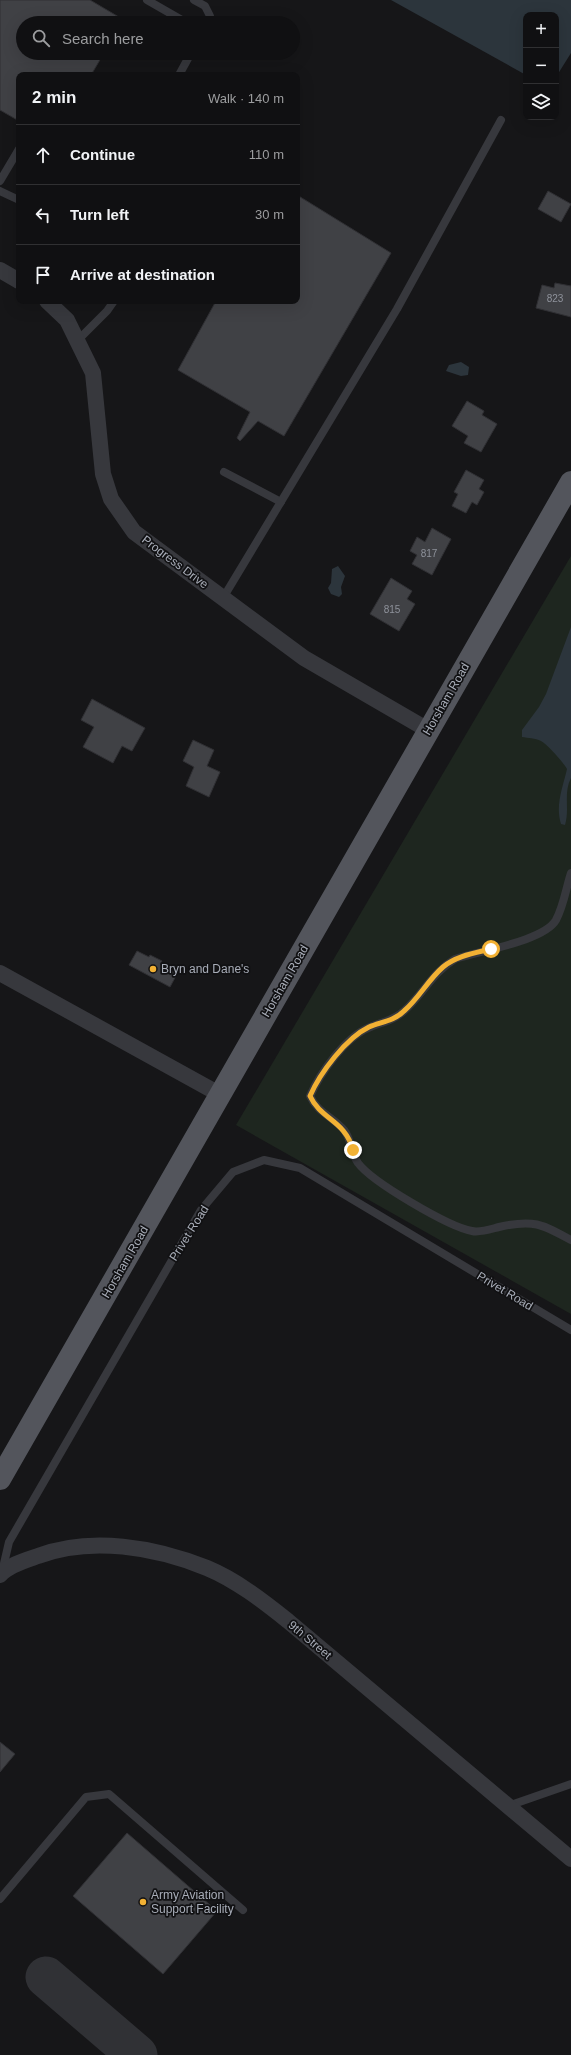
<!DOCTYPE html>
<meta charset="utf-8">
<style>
:root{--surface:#101012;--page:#19191b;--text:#f1f3f6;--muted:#9c9d9f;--line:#303032}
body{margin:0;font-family:Arial,sans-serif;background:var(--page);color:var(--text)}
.controls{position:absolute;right:12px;top:12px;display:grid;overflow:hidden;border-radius:8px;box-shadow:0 4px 16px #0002}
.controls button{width:36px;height:36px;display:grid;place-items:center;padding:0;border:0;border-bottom:1px solid var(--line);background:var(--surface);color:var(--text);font:20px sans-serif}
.stop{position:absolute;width:12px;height:12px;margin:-9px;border:3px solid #f2b134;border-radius:50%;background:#fff}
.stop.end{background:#f2b134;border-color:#fff;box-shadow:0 1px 4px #0008}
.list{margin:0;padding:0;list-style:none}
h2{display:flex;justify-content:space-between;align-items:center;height:52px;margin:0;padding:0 16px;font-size:17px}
h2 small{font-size:13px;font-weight:400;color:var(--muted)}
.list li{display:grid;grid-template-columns:26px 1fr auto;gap:12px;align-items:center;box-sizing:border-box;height:60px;padding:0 16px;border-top:1px solid var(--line)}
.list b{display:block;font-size:15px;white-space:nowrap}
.list em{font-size:13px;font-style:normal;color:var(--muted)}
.icon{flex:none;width:22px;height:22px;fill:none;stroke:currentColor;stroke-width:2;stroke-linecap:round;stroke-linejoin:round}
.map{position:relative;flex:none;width:571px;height:2055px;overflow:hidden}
.search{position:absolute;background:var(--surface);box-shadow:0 4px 16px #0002;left:16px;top:16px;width:284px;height:44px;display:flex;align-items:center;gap:10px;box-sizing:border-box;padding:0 14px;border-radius:22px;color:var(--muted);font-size:15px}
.panel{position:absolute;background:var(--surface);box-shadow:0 4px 16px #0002;left:16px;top:72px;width:284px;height:232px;border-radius:8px}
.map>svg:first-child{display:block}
.green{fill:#1e261f}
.water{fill:#2c353c}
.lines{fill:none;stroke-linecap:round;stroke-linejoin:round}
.taxiway{stroke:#303135;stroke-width:41}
.building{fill:#404145;stroke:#303034}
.lane{stroke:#37383d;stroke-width:8}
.street{stroke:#37383d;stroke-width:16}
.primary{stroke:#53555c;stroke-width:22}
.route{stroke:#f2b134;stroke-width:5}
.poi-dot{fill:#f2b134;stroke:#111113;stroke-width:1.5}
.labels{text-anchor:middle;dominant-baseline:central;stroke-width:3.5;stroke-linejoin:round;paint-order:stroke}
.number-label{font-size:10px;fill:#8e929b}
.street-label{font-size:12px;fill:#a8adb8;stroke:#111113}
.poi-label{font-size:12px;fill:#a8adb8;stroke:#111113;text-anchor:start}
</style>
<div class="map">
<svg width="571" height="2055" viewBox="0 0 571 2055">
<rect width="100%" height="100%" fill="#161618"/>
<polygon class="green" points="571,556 571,1314 236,1125"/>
<g class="water">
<polygon points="391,0 571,0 571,53 556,77 556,15 526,15 526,75"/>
<polygon points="461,362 469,367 468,375 461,376 446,371 449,365"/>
<polygon points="338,566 345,576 341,587 342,594 339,597 331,594 328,588 331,583 332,569"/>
<path d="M571,627V778C563,793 570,809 565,825L561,824C555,805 563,787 567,769C563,762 548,745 541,741C535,738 528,738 522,737V730L539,707L546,694Z"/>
</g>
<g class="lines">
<polyline class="taxiway" points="46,1977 137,2055"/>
</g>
<g class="building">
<polygon points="0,0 90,0 129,23 23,23 23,53 104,53 91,75 19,75 19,121 0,110"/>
<polygon points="548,191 571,204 561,222 538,209"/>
<polygon points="297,195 391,253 284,436 258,421 240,441 237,438 250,412 178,370 216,301 297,301"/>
<polygon points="555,283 571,286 571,317 536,308 542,285 554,288"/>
<polygon points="467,401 484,411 482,415 497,424 481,452 464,443 468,436 452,426"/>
<polygon points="466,470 484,480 479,489 484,492 477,505 472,502 466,513 452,506 458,494 454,492"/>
<polygon points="432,528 451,539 432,575 412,564 417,555 410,551 417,537 425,542"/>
<polygon points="391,578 412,591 407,599 415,604 399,631 370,614"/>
<polygon points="92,699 145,728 132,751 122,746 113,763 83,747 94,727 81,720"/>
<polygon points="193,740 214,750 207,766 220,772 209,797 186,786 194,767 183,761"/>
<polygon points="137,951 149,957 150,955 162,961 160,964 177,974 170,987 129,965"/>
<polygon points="0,1742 15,1754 0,1772"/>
<polygon points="127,1833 217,1911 163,1974 73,1896"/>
</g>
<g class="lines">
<g class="lane">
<polyline points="147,0 187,23"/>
<polyline points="194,0 205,6 210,16 207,23"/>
<polyline points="179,75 191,53"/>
<polyline points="0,181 19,149"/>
<polyline points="0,191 19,200"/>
<polyline points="77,341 107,311 114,301"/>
<polyline points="224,472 281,502"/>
<polyline points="223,598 397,309 501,120"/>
<path d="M571,873C566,888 564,905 556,920C544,941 479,951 455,959C433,972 423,994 404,1011C393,1021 381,1022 368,1028C345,1038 320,1073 310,1096C317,1112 333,1117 344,1130C352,1140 351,1154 358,1163C372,1182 449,1227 472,1231C480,1233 491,1229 499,1227C533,1219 542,1224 571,1240"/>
<polyline points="2,1572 9,1542 201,1210 233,1172 264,1160 300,1168 571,1330"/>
<polyline points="508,1806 571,1784"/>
<polyline points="0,1899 86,1797 109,1794 243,1910"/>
</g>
<g class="street">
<polyline points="0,270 19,281"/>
<polyline points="47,301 67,320 93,373 103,474 111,499 134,532 304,658 428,730"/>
<polyline points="0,973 221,1095"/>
<path d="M0,1575C8,1565 26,1560 38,1556C91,1536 155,1547 207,1568C236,1580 263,1601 288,1621L571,1859"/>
</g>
<polyline class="primary" points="0,1479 571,482"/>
</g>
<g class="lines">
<path class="route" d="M353,1150C345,1120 321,1120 310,1096C320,1073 346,1038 369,1027C381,1022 394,1021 404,1011C419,998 428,980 443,967C456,956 475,953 491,949"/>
</g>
<g class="poi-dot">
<circle cx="153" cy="969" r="4"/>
<circle cx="143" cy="1902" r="4"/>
</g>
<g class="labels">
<g class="number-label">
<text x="555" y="298">823</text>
<text x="429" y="553">817</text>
<text x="392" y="609">815</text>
</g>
<g class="street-label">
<text transform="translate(175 562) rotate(37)">Progress Drive</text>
<text transform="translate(446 699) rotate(-60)">Horsham Road</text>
<text transform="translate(285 981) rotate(-60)">Horsham Road</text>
<text transform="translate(189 1233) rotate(-58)">Privet Road</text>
<text transform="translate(125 1262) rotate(-60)">Horsham Road</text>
<text transform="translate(505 1291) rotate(31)">Privet Road</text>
<text transform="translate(310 1640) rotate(40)">9th Street</text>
</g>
<g class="poi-label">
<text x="161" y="969">Bryn and Dane's</text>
<text x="151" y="1895">Army Aviation<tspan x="151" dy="14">Support Facility</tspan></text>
</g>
</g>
</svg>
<div class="controls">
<button>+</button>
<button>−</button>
<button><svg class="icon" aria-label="layers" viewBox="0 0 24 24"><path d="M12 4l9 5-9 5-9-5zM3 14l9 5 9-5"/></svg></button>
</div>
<div class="stop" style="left:491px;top:949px"></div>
<div class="stop end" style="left:353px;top:1150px"></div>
<div class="search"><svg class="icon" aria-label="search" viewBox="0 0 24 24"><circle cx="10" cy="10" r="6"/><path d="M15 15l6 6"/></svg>Search here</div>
<section class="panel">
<h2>2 min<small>Walk · 140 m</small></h2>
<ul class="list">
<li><svg class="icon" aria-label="ahead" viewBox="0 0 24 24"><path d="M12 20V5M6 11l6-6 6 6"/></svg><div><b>Continue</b></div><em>110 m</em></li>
<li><svg class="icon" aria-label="left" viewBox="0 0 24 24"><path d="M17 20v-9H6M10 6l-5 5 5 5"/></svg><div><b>Turn left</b></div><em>30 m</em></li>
<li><svg class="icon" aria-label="arrive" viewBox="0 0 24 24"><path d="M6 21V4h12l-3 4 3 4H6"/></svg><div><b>Arrive at destination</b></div></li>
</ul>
</section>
</div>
